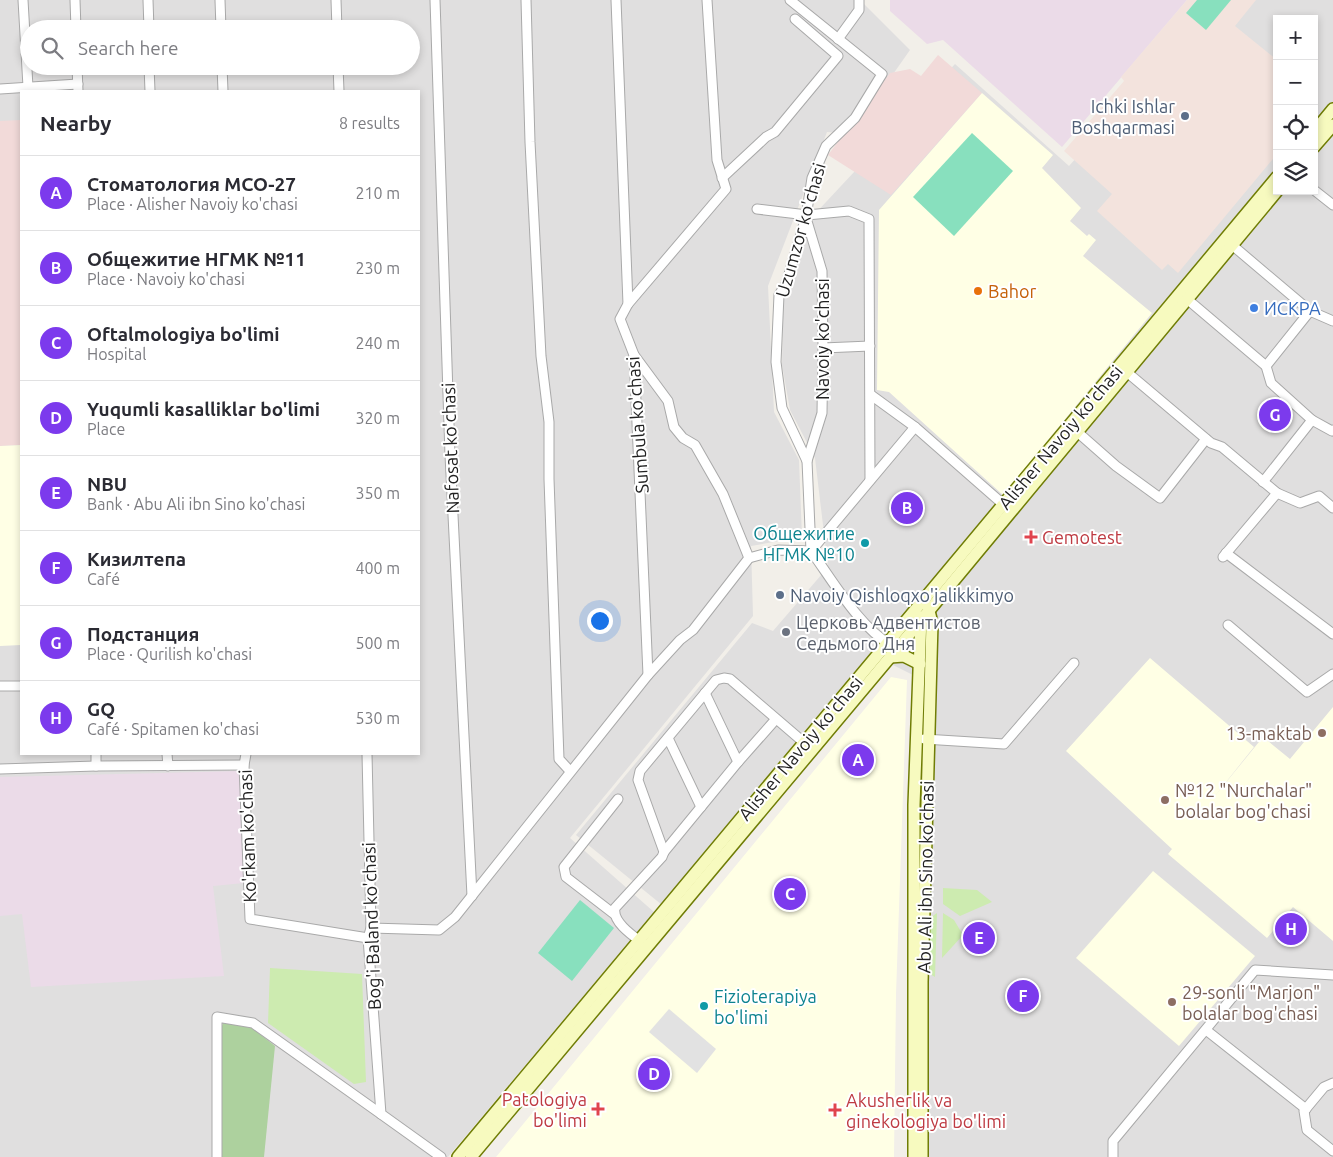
<!DOCTYPE html>
<meta charset="utf-8">
<style>
:root{--surface:#fff;--page:#f2f2f3;--text:#2b2b33;--muted:#7c7c81;--line:#e1e1e2;--accent:#7c3aed}
body{margin:0;font-family:Ubuntu,sans-serif;background:var(--page);color:var(--text)}
.controls{position:absolute;right:15px;top:15px;display:grid;overflow:hidden;border-radius:0px;box-shadow:0 2px 8px #0003}
.controls button{width:45px;height:45px;display:grid;place-items:center;padding:0;border:0;border-bottom:1px solid var(--line);background:var(--surface);color:var(--text);font:25px sans-serif}
.you{position:absolute;left:599px;top:620px;width:18px;height:18px;margin:-12px;border:4px solid #fff;border-radius:50%;background:#1a73e8;box-shadow:0 0 0 8px #1a73e833}
.badge{display:grid;place-items:center;width:32px;height:32px;border-radius:50%;background:var(--accent);color:#fff;font-size:16px;font-weight:700}
.pin{position:absolute;translate:-50% -50%;border:2px solid #fff;box-shadow:0 1px 5px #0006}
.list{margin:0;padding:0;list-style:none}
h2{display:flex;justify-content:space-between;align-items:center;height:65px;margin:0;padding:0 20px;font-size:21px}
h2 small{font-size:16px;font-weight:400;color:var(--muted)}
.list li{display:grid;grid-template-columns:32px 1fr auto;gap:15px;align-items:center;box-sizing:border-box;height:75px;padding:0 20px;border-top:1px solid var(--line)}
.list b{display:block;font-size:19px;white-space:nowrap}
.list p{margin:0;font-size:16px;white-space:nowrap;color:var(--muted)}
.list em{font-size:16px;font-style:normal;color:var(--muted)}
.icon{flex:none;width:28px;height:28px;fill:none;stroke:currentColor;stroke-width:2;stroke-linecap:round;stroke-linejoin:round}
.map{position:relative;flex:none;width:1333px;height:1157px;overflow:hidden}
.search{position:absolute;background:var(--surface);box-shadow:0 2px 8px #0003;left:20px;top:20px;width:400px;height:55px;display:flex;align-items:center;gap:12px;box-sizing:border-box;padding:0 18px;border-radius:28px;color:var(--muted);font-size:19px}
.panel{position:absolute;background:var(--surface);box-shadow:0 2px 8px #0003;left:20px;top:90px;width:400px;height:665px;border-radius:0px}
.map>svg:first-child{display:block}
.residential{fill:#e0dfdf;fill-rule:evenodd}
.commercial{fill:#f2dad9}
.industrial{fill:#ebdbe8}
.education{fill:#ffffe5}
.military{fill:#f3e3dd}
.grass{fill:#cdebb0}
.forest{fill:#add19e}
.pitch{fill:#88e0be}
.parking{fill:#e2e2e2}
.lines{fill:none;stroke-linecap:round;stroke-linejoin:round}
.street-casing{stroke:#a9a9a9;stroke-width:11}
.secondary-casing{stroke:#707d05;stroke-width:14}
.street{stroke:#fff;stroke-width:9}
.secondary{stroke:#f7fabf;stroke-width:11}
.service-dot{fill:#5c6f8a;stroke:#fff;stroke-width:2}
.food-dot{fill:#e8710a;stroke:#fff;stroke-width:2}
.shop-dot{fill:#3f7fe0;stroke:#fff;stroke-width:2}
.health-dot{fill:#e0444e;stroke:#fff;stroke-width:2}
.culture-dot{fill:#0f9aa8;stroke:#fff;stroke-width:2}
.worship-dot{fill:#6b7280;stroke:#fff;stroke-width:2}
.education-dot{fill:#8d6e63;stroke:#fff;stroke-width:2}
.labels{text-anchor:middle;dominant-baseline:central;stroke-width:4;stroke-linejoin:round;paint-order:stroke}
.service-label{font-size:18px;fill:#4e5e75;stroke:#fff;text-anchor:end}
.street-label{font-size:18px;fill:#222;stroke:#fff}
.food-label{font-size:18px;fill:#c56008;stroke:#fff;text-anchor:start}
.shop-label{font-size:18px;fill:#366cbe;stroke:#fff;text-anchor:start}
.culture-label{font-size:18px;fill:#0d838f;stroke:#fff;text-anchor:end}
.health-label{font-size:18px;fill:#be3a42;stroke:#fff;text-anchor:start}
.worship-label{font-size:18px;fill:#5b616d;stroke:#fff;text-anchor:start}
.education-label{font-size:18px;fill:#785e54;stroke:#fff;text-anchor:start}
</style>
<div class="map">
<svg width="1333" height="1157" viewBox="0 0 1333 1157">
<rect width="100%" height="100%" fill="#f2efe9"/>
<g class="residential">
<path d="M0,0H863L864,4L910,50L851,134L827,132L768,286L774,412L799,460L802,537L751,546L753,616L570,838L654,912L448,1157H0ZM29,29H411V66H29ZM21,91H419V754H21Z"/>
<path d="M1218,0H1333V1157H912L917,677L889,663L678,918L576,835L752,623L773,631L828,567L815,458L790,410L782,365L783,300L812,217L955,64L1069,166ZM1277,19H1314V191H1277Z"/>
</g>
<g class="commercial">
<polygon points="938,55 982,93 891,195 828,155 890,73 910,69 921,76"/>
<polygon points="21,120 21,445 0,446 0,121"/>
</g>
<g class="industrial">
<polygon points="890,0 1187,0 1062,147 943,40 927,44 890,11"/>
<polygon points="240,771 244,883 213,886 224,976 31,987 22,914 0,916 0,777"/>
</g>
<g class="education">
<polygon points="982,93 1053,155 1042,168 1081,208 1070,221 1087,236 1089,234 1096,240 1083,256 1152,313 1003,495 889,392 877,390 879,210"/>
<polygon points="21,445 21,645 0,646 0,446"/>
<polygon points="1150,658 1254,747 1210,802 1263,737 1290,759 1333,707 1333,941 1293,907 1267,938 1168,854 1172,849 1066,751"/>
<polygon points="891,677 907,680 896,994 894,1157 496,1157"/>
<polygon points="1153,871 1255,956 1179,1046 1076,958"/>
</g>
<polygon class="military" points="1187,0 1256,0 1235,26 1277,60 1277,154 1178,273 1168,264 1162,270 1097,211 1112,194 1064,151 1124,81 1121,77"/>
<g class="grass">
<polygon points="943,888 977,890 992,902 960,916 943,904"/>
<polygon points="937,913 935,977 930,974 930,918"/>
<polygon points="943,913 954,920 963,935 942,958"/>
<polygon points="270,968 362,974 366,1082 354,1084 268,1023"/>
</g>
<polygon class="forest" points="223,1023 252,1028 275,1046 264,1157 221,1157 221,1029"/>
<g class="pitch">
<polygon points="1197,0 1231,0 1206,30 1186,13"/>
<polygon points="972,133 1013,171 954,236 913,197"/>
<polygon points="580,900 614,928 572,981 538,953"/>
</g>
<polygon class="parking" points="669,1009 716,1049 697,1073 649,1032"/>
<g class="lines">
<g class="street-casing">
<g id="street">
<polyline points="23,0 28,87"/>
<polyline points="75,0 76,29"/>
<polyline points="148,0 149,29"/>
<polyline points="220,0 221,29"/>
<polyline points="336,0 337,29"/>
<polyline points="435,0 450,455 472,896"/>
<polyline points="526,0 530,142 541,356 549,422 549,479 559,759 570,771"/>
<polyline points="616,0 628,304 620,319 634,355 648,675"/>
<polyline points="790,0 882,74 855,118 826,146 812,178 806,217 786,284 779,295 776,362 782,408 807,461 811,551"/>
<polyline points="838,39 859,10 859,0"/>
<polyline points="77,66 78,91"/>
<polyline points="149,66 150,91"/>
<polyline points="222,66 223,91"/>
<polyline points="338,66 339,91"/>
<polyline points="0,89 78,84"/>
<polyline points="722,178 766,137 775,132 838,56 795,19"/>
<polyline points="1314,190 1333,205"/>
<polyline points="757,209 807,215 849,211 869,219 870,480"/>
<polyline points="806,218 822,271 823,348 822,413 807,461"/>
<polyline points="1232,245 1310,311 1333,321"/>
<polyline points="1187,299 1266,366 1271,383 1312,420 1332,431 1333,430"/>
<polyline points="628,304 726,189 717,160 707,0"/>
<polyline points="823,348 870,346"/>
<polyline points="634,355 668,401 674,427 683,438 695,445 723,494 749,558"/>
<polyline points="1266,366 1310,311"/>
<polyline points="1122,368 1211,443 1222,447 1277,493 1300,503 1319,496 1333,508"/>
<polyline points="871,395 915,427 1004,505"/>
<polyline points="1074,429 1116,466 1160,498 1206,439"/>
<polyline points="1263,482 1312,420"/>
<polyline points="811,551 915,427"/>
<polyline points="1226,553 1333,634"/>
<polyline points="1223,557 1277,493"/>
<polyline points="1228,625 1307,692 1333,674"/>
<polyline points="0,686 21,686"/>
<polyline points="705,693 738,762"/>
<polyline points="668,738 701,807"/>
<polyline points="924,739 1004,744 1074,663"/>
<polyline points="96,754 96,766"/>
<polyline points="167,754 168,766"/>
<polyline points="246,754 244,765 250,919 368,938"/>
<polyline points="367,754 371,928 368,938 381,1114 441,1157"/>
<polyline points="0,769 96,766 244,765"/>
<polyline points="664,852 738,762 776,719"/>
<polyline points="614,914 566,877 564,867 618,799"/>
<path d="M371,928L439,930L455,917L648,675L680,640L693,630L749,558L778,550L811,551C833,581 859,627 892,646"/>
<path d="M644,944C633,936 612,922 615,908L662,857L664,852L638,780L640,771L716,680L724,678L730,679L808,746"/>
<polyline points="1206,1030 1306,1109"/>
<polyline points="1333,1083 1324,1087 1304,1111 1307,1130 1333,1151"/>
<polyline points="217,1157 217,1017 253,1023 381,1114"/>
<polyline points="1113,1157 1113,1141 1255,970 1333,975"/>
</g>
</g>
<g class="secondary-casing">
<g id="secondary">
<polyline points="1314,132 1333,109"/>
<polyline points="1314,147 1333,125"/>
<polyline points="890,657 904,656 920,664"/>
<polyline points="458,1157 1277,177"/>
<polyline points="471,1157 922,619 1277,191"/>
<polyline points="914,1157 914,805 921,617"/>
<polyline points="922,1157 922,982 932,623 928,607"/>
</g>
</g>
<use href="#street" class="street"/>
<use href="#secondary" class="secondary"/>
</g>
<g class="service-dot">
<circle cx="1185" cy="116" r="5"/>
<circle cx="780" cy="595" r="5"/>
</g>
<circle class="food-dot" cx="978" cy="291" r="5"/>
<circle class="shop-dot" cx="1254" cy="308" r="5"/>
<g class="health-dot">
<path d="M1028.5 529.5h5v5h5v5h-5v5h-5v-5h-5v-5h5z"/>
<path d="M595.5 1101.5h5v5h5v5h-5v5h-5v-5h-5v-5h5z"/>
<path d="M832.5 1102.5h5v5h5v5h-5v5h-5v-5h-5v-5h5z"/>
</g>
<g class="culture-dot">
<circle cx="865" cy="543" r="5"/>
<circle cx="704" cy="1006" r="5"/>
</g>
<circle class="worship-dot" cx="786" cy="632" r="5"/>
<g class="education-dot">
<circle cx="1322" cy="733" r="5"/>
<circle cx="1165" cy="800" r="5"/>
<circle cx="1172" cy="1002" r="5"/>
</g>
<g class="labels">
<g class="service-label">
<text x="1175" y="106">Ichki Ishlar<tspan x="1175" dy="21">Boshqarmasi</tspan></text>
<text x="790" y="595" text-anchor="start">Navoiy Qishloqxo'jalikkimyo</text>
</g>
<g class="street-label">
<text transform="translate(800 230) rotate(-74)">Uzumzor ko'chasi</text>
<text transform="translate(822 339) rotate(-90)">Navoiy ko'chasi</text>
<text transform="translate(637 425) rotate(-94)">Sumbula ko'chasi</text>
<text transform="translate(1060 437) rotate(-50)">Alisher Navoiy ko'chasi</text>
<text transform="translate(450 448) rotate(-92)">Nafosat ko'chasi</text>
<text transform="translate(800 748) rotate(-50)">Alisher Navoiy ko'chasi</text>
<text transform="translate(247 836) rotate(-92)">Ko'rkam ko'chasi</text>
<text transform="translate(925 877) rotate(-89)">Abu Ali ibn Sino ko'chasi</text>
<text transform="translate(371 926) rotate(-92)">Bog'i Baland ko'chasi</text>
</g>
<g class="food-label">
<text x="988" y="291">Bahor</text>
</g>
<g class="shop-label">
<text x="1264" y="308">ИСКРА</text>
</g>
<g class="culture-label">
<text x="855" y="533">Общежитие<tspan x="855" dy="21">НГМК №10</tspan></text>
<text x="714" y="996" text-anchor="start">Fizioterapiya<tspan x="714" dy="21">bo'limi</tspan></text>
</g>
<g class="health-label">
<text x="1042" y="537">Gemotest</text>
<text x="587" y="1099" text-anchor="end">Patologiya<tspan x="587" dy="21">bo'limi</tspan></text>
<text x="846" y="1100">Akusherlik va<tspan x="846" dy="21">ginekologiya bo'limi</tspan></text>
</g>
<g class="worship-label">
<text x="796" y="622">Церковь Адвентистов<tspan x="796" dy="21">Седьмого Дня</tspan></text>
</g>
<g class="education-label">
<text x="1312" y="733" text-anchor="end">13-maktab</text>
<text x="1175" y="790">№12 "Nurchalar"<tspan x="1175" dy="21">bolalar bog'chasi</tspan></text>
<text x="1182" y="992">29-sonli "Marjon"<tspan x="1182" dy="21">bolalar bog'chasi</tspan></text>
</g>
</g>
</svg>
<div class="controls">
<button>+</button>
<button>−</button>
<button><svg class="icon" aria-label="locate" viewBox="0 0 24 24"><circle cx="12" cy="12" r="6"/><path d="M12 2v4M12 18v4M2 12h4M18 12h4"/></svg></button>
<button><svg class="icon" aria-label="layers" viewBox="0 0 24 24"><path d="M12 4l9 5-9 5-9-5zM3 14l9 5 9-5"/></svg></button>
</div>
<div class="you"></div>
<div class="pin badge" style="left:858px;top:760px">A</div>
<div class="pin badge" style="left:907px;top:508px">B</div>
<div class="pin badge" style="left:790px;top:894px">C</div>
<div class="pin badge" style="left:654px;top:1074px">D</div>
<div class="pin badge" style="left:979px;top:938px">E</div>
<div class="pin badge" style="left:1023px;top:996px">F</div>
<div class="pin badge" style="left:1275px;top:415px">G</div>
<div class="pin badge" style="left:1291px;top:929px">H</div>
<div class="search"><svg class="icon" aria-label="search" viewBox="0 0 24 24"><circle cx="10" cy="10" r="6"/><path d="M15 15l6 6"/></svg>Search here</div>
<section class="panel">
<h2>Nearby<small>8 results</small></h2>
<ul class="list">
<li><span class="badge">A</span><div><b>Стоматология МСО-27</b><p>Place · Alisher Navoiy ko'chasi</p></div><em>210 m</em></li>
<li><span class="badge">B</span><div><b>Общежитие НГМК №11</b><p>Place · Navoiy ko'chasi</p></div><em>230 m</em></li>
<li><span class="badge">C</span><div><b>Oftalmologiya bo'limi</b><p>Hospital</p></div><em>240 m</em></li>
<li><span class="badge">D</span><div><b>Yuqumli kasalliklar bo'limi</b><p>Place</p></div><em>320 m</em></li>
<li><span class="badge">E</span><div><b>NBU</b><p>Bank · Abu Ali ibn Sino ko'chasi</p></div><em>350 m</em></li>
<li><span class="badge">F</span><div><b>Кизилтепа</b><p>Café</p></div><em>400 m</em></li>
<li><span class="badge">G</span><div><b>Подстанция</b><p>Place · Qurilish ko'chasi</p></div><em>500 m</em></li>
<li><span class="badge">H</span><div><b>GQ</b><p>Café · Spitamen ko'chasi</p></div><em>530 m</em></li>
</ul>
</section>
</div>
